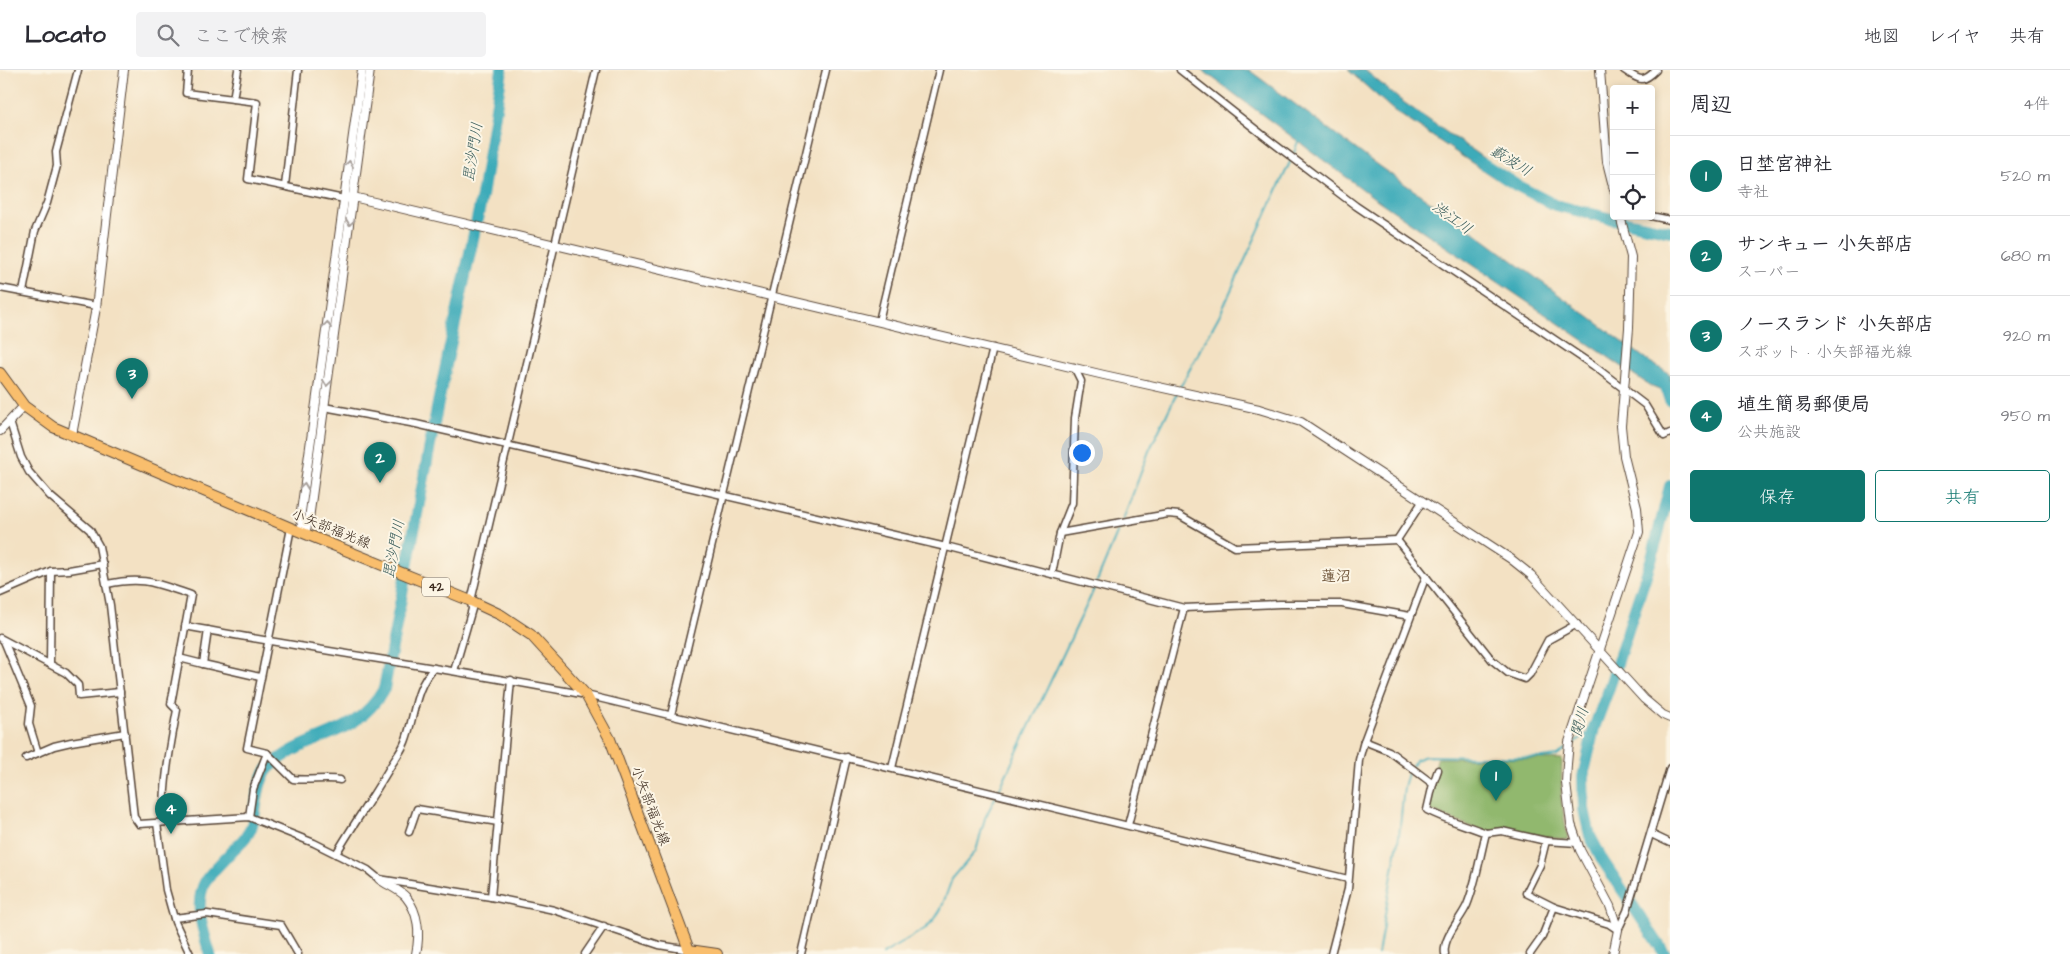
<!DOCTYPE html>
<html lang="ja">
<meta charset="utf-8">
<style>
:root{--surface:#fff;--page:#f2f2f3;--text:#2b2b33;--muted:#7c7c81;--line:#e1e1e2;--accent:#0f766e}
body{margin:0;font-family:"Architects Daughter","Klee One",sans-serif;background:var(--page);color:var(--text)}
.controls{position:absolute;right:15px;top:15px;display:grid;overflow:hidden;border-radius:5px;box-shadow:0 2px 8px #0003}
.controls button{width:45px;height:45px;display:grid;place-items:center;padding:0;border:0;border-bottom:1px solid var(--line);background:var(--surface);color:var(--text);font:25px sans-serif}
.you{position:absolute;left:1081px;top:382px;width:18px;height:18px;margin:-12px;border:4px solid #fff;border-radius:50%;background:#1a73e8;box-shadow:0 0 0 8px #1a73e833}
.badge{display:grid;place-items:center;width:32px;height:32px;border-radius:50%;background:var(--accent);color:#fff;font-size:16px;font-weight:700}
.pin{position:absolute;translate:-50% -41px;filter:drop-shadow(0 1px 2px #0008)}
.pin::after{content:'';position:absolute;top:26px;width:18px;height:15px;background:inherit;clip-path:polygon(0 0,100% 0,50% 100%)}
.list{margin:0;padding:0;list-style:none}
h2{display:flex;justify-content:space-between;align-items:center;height:65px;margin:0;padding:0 20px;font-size:21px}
h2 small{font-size:16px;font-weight:400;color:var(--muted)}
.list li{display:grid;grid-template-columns:32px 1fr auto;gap:15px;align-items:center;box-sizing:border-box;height:80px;padding:0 20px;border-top:1px solid var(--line)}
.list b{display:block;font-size:19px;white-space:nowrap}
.list p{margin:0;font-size:16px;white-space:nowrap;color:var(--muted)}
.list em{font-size:16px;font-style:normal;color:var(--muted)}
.actions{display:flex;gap:10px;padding:15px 20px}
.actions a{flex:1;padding:11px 0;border:1px solid var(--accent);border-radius:5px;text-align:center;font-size:18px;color:var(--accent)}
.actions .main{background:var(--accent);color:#fff}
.icon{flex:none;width:28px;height:28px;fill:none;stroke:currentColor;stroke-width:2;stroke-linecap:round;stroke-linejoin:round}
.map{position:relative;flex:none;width:1670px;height:884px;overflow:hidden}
header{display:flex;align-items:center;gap:30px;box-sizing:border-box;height:70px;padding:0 25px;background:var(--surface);border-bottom:1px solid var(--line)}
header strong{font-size:24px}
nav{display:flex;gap:28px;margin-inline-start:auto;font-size:18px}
.search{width:350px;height:45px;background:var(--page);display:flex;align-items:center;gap:12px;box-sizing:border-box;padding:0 18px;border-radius:5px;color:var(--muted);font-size:19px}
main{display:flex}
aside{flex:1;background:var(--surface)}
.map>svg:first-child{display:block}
.forest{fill:#91b86e;stroke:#667146}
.water{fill:#3cabb9;stroke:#3c6a6c}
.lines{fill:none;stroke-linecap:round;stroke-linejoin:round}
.stream{stroke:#3cabb9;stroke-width:2}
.river{stroke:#3cabb9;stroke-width:12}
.minor-casing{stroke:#574537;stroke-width:9}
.tertiary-casing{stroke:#574537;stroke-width:10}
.primary-casing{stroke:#574537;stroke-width:12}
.minor{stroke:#fff;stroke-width:6}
.tertiary{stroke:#fff;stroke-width:8}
.primary{stroke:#f9be6d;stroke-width:10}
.oneway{stroke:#a79f9a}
.labels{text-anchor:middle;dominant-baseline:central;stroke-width:4;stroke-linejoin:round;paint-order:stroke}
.shield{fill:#fcf5e5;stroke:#75675a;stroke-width:1}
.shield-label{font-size:12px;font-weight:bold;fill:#3b2a1e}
.street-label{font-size:14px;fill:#3b2a1e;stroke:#fcf5e5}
.water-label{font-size:15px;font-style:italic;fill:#3b5e5c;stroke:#fcf5e5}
.neighbourhood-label{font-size:15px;font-weight:bold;fill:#6e5439;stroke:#fcf5e5}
</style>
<header>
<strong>Locato</strong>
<div class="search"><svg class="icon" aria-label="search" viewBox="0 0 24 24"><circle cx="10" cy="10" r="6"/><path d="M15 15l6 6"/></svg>ここで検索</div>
<nav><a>地図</a><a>レイヤ</a><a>共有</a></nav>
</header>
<main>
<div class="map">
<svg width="1670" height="884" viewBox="0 0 1670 884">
<rect width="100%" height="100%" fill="#fcf5e5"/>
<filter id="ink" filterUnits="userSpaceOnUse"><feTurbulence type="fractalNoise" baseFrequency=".02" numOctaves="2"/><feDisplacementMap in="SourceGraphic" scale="10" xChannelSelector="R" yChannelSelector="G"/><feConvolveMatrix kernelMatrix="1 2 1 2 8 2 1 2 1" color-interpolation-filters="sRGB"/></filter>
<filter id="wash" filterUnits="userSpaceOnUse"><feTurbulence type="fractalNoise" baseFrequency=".0096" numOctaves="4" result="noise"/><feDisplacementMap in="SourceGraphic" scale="20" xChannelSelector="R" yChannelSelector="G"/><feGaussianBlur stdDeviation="1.12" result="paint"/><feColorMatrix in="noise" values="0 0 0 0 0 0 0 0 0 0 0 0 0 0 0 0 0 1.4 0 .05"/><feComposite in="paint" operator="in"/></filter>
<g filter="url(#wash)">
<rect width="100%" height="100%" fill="#f3e1c3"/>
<polygon class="forest" points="1437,688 1562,689 1561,729 1568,770 1504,759 1487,763 1429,740"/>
<g class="water">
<polygon points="1202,0 1249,0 1380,97 1466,156 1650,292 1670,304 1670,324 1652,317 1373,127"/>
<polygon points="1348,0 1365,0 1399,29 1499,99 1496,109 1393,40"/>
</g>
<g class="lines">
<g class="stream">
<polyline points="1293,86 1298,71"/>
<polyline points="1179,319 1221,242 1291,90"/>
<polyline points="1123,450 1149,381 1177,323"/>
<polyline points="1572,675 1594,658"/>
<polyline points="1412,696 1415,690 1426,686 1542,688 1557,686 1566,679"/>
<polyline points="998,722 1090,528 1121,454"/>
<polyline points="883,884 926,858 934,850 941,839 952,809 976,781 985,748 996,726"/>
<polyline points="1378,884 1399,766 1404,717 1409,699"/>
</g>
<g class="river">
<polyline points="1484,94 1516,115 1555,135 1608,148 1670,161"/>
<polyline points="1665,314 1670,330"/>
<path d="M210,884C203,860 193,834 206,810C213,800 223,791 231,782C238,775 248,767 251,758C258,740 255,711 270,697C307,662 355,670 384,619L438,333L482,126L502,0"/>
<polyline points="1665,884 1603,791 1590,766 1584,739 1583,707 1594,658 1609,618 1653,484 1670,416"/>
</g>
</g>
</g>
<g filter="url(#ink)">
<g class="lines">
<g class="minor-casing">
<g id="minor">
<polyline points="188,0 186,23 257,32 248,109 344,129"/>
<polyline points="1180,0 1273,73 1356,136 1594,296 1624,319 1645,335 1664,366 1670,363"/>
<path d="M1624,0C1640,10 1642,14 1656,0"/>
<polyline points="233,29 238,0"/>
<polyline points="285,116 298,0"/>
<polyline points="1651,146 1670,150"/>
<polyline points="0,218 96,236"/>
<polyline points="23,222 35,161 47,133 57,96 56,82 78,0"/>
<polyline points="879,251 939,0"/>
<polyline points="324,337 416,354 946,477 1184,538 1280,534 1342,534 1410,546"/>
<polyline points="10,352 21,387 29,402 50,426 90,460 99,476 110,535 134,747 139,754 249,747 314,773 368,800 379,809 491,827 554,840 659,875 689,880"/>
<polyline points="1060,463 1168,444 1179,445 1235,477 1397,470"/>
<polyline points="1397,470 1492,590 1508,603 1525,609 1530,604 1548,570 1577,554"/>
<polyline points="1397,470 1422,432"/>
<polyline points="1052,504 1060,463 1072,433 1075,348 1081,311 1074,297"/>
<path d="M107,514C144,506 155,513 191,525L171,634L177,640C170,678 163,714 164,752"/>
<polyline points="0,523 51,501 69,500 103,494"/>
<path d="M185,556C318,581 453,599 586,625L1348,809"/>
<polyline points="208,560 203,594 260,607"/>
<polyline points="0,568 66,603 78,615 79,626 120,622"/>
<polyline points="4,571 31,636 29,654 38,683"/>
<polyline points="179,588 203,594"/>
<polyline points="50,594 51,501"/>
<polyline points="454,601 472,539 471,531 596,0"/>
<polyline points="671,645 826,0"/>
<path d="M1364,671L1389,681L1433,714L1427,740C1446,750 1466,755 1486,763"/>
<path d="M267,683L293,709C309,711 327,707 340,710"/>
<polyline points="26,688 54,676 71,672 125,663"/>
<polyline points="892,698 993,278"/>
<polyline points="1433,714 1438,700"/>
<polyline points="249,747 253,719 267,683 247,678 291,458"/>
<polyline points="157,753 166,820 175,852 190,884"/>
<polyline points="1128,755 1184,538"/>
<polyline points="409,762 417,739 498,752"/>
<polyline points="1651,764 1670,773"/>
<path d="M336,784C353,755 372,728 389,699C394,690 401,682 405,672C415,647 414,618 434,598"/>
<polyline points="491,827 511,610"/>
<polyline points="1554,837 1609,854 1618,860 1627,841 1670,698"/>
<polyline points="174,848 207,844 281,855 298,884"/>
<polyline points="585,884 604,856"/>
<polyline points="801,884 847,687"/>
<polyline points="1331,884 1348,819 1359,690 1364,671 1426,506"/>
<path d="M1445,884C1442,868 1461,849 1467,835C1476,813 1480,786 1486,763L1502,761L1546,771"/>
<polyline points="1530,884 1542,867 1554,837 1526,823 1540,795 1546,771 1577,773"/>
</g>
</g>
<g class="tertiary-casing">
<g id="tertiary">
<polyline points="1600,0 1607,92 1614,120"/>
<polyline points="344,129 353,127 1104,305 1259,339 1301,352 1511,489 1531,505 1644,629 1663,645 1670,648"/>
<polyline points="0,361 24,336"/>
<polyline points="72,365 96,238 124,0"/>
<polyline points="305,463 300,449 362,0"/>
<polyline points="305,463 309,449 370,0"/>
<path d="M379,809C387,815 400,820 406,827C419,843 420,865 416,884"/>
<polyline points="1613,884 1618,860 1610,836 1580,780 1571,754 1566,713 1567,694 1569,672 1639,462 1637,438 1624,386 1621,356 1629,258 1631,187 1620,146"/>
</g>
</g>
<g class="primary-casing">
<polyline id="primary" points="0,303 24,336 53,357 291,458 471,531 501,545 531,565 586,625 610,669 689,880 717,884"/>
</g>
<use href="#minor" class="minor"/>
<use href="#tertiary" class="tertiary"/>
<use href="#primary" class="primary"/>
</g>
<defs><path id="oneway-chevron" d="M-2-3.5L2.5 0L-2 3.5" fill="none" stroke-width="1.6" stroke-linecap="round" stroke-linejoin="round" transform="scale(1.25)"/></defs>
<g class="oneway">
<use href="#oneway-chevron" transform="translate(349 94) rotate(-82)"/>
<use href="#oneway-chevron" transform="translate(350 152) rotate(98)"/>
<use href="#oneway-chevron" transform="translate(327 255) rotate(-82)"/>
<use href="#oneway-chevron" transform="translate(327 313) rotate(98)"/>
<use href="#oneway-chevron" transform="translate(304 416) rotate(-82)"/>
</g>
</g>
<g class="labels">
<rect class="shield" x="422" y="507.5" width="28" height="19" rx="4"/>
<g class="shield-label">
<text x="436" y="517">42</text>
</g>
<g class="street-label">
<text transform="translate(331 459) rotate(22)">小矢部福光線</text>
<text transform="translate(650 736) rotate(69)">小矢部福光線</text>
</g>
<g class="water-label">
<text transform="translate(473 82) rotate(-81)">毘沙門川</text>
<text transform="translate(1511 91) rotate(32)">藪波川</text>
<text transform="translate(1452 148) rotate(36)">渋江川</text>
<text transform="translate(394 479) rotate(-79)">毘沙門川</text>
<text transform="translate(1580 652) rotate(-74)">関川</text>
</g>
<g class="neighbourhood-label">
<text x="1336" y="506">蓮沼</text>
</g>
</g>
</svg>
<div class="controls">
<button>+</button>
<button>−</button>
<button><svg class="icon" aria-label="locate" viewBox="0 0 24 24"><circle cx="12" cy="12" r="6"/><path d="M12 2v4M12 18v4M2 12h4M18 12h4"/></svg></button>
</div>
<div class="you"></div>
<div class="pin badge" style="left:1496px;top:731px">1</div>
<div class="pin badge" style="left:380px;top:413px">2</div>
<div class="pin badge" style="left:132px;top:329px">3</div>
<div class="pin badge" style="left:171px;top:764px">4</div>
</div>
<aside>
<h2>周辺<small>4件</small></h2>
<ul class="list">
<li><span class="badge">1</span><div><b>日埜宮神社</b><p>寺社</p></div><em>520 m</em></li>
<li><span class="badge">2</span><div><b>サンキュー 小矢部店</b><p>スーパー</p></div><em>680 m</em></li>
<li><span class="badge">3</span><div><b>ノースランド 小矢部店</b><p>スポット · 小矢部福光線</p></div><em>920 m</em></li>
<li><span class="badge">4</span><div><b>埴生簡易郵便局</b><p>公共施設</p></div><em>950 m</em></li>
</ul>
<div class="actions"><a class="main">保存</a><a>共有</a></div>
</aside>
</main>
